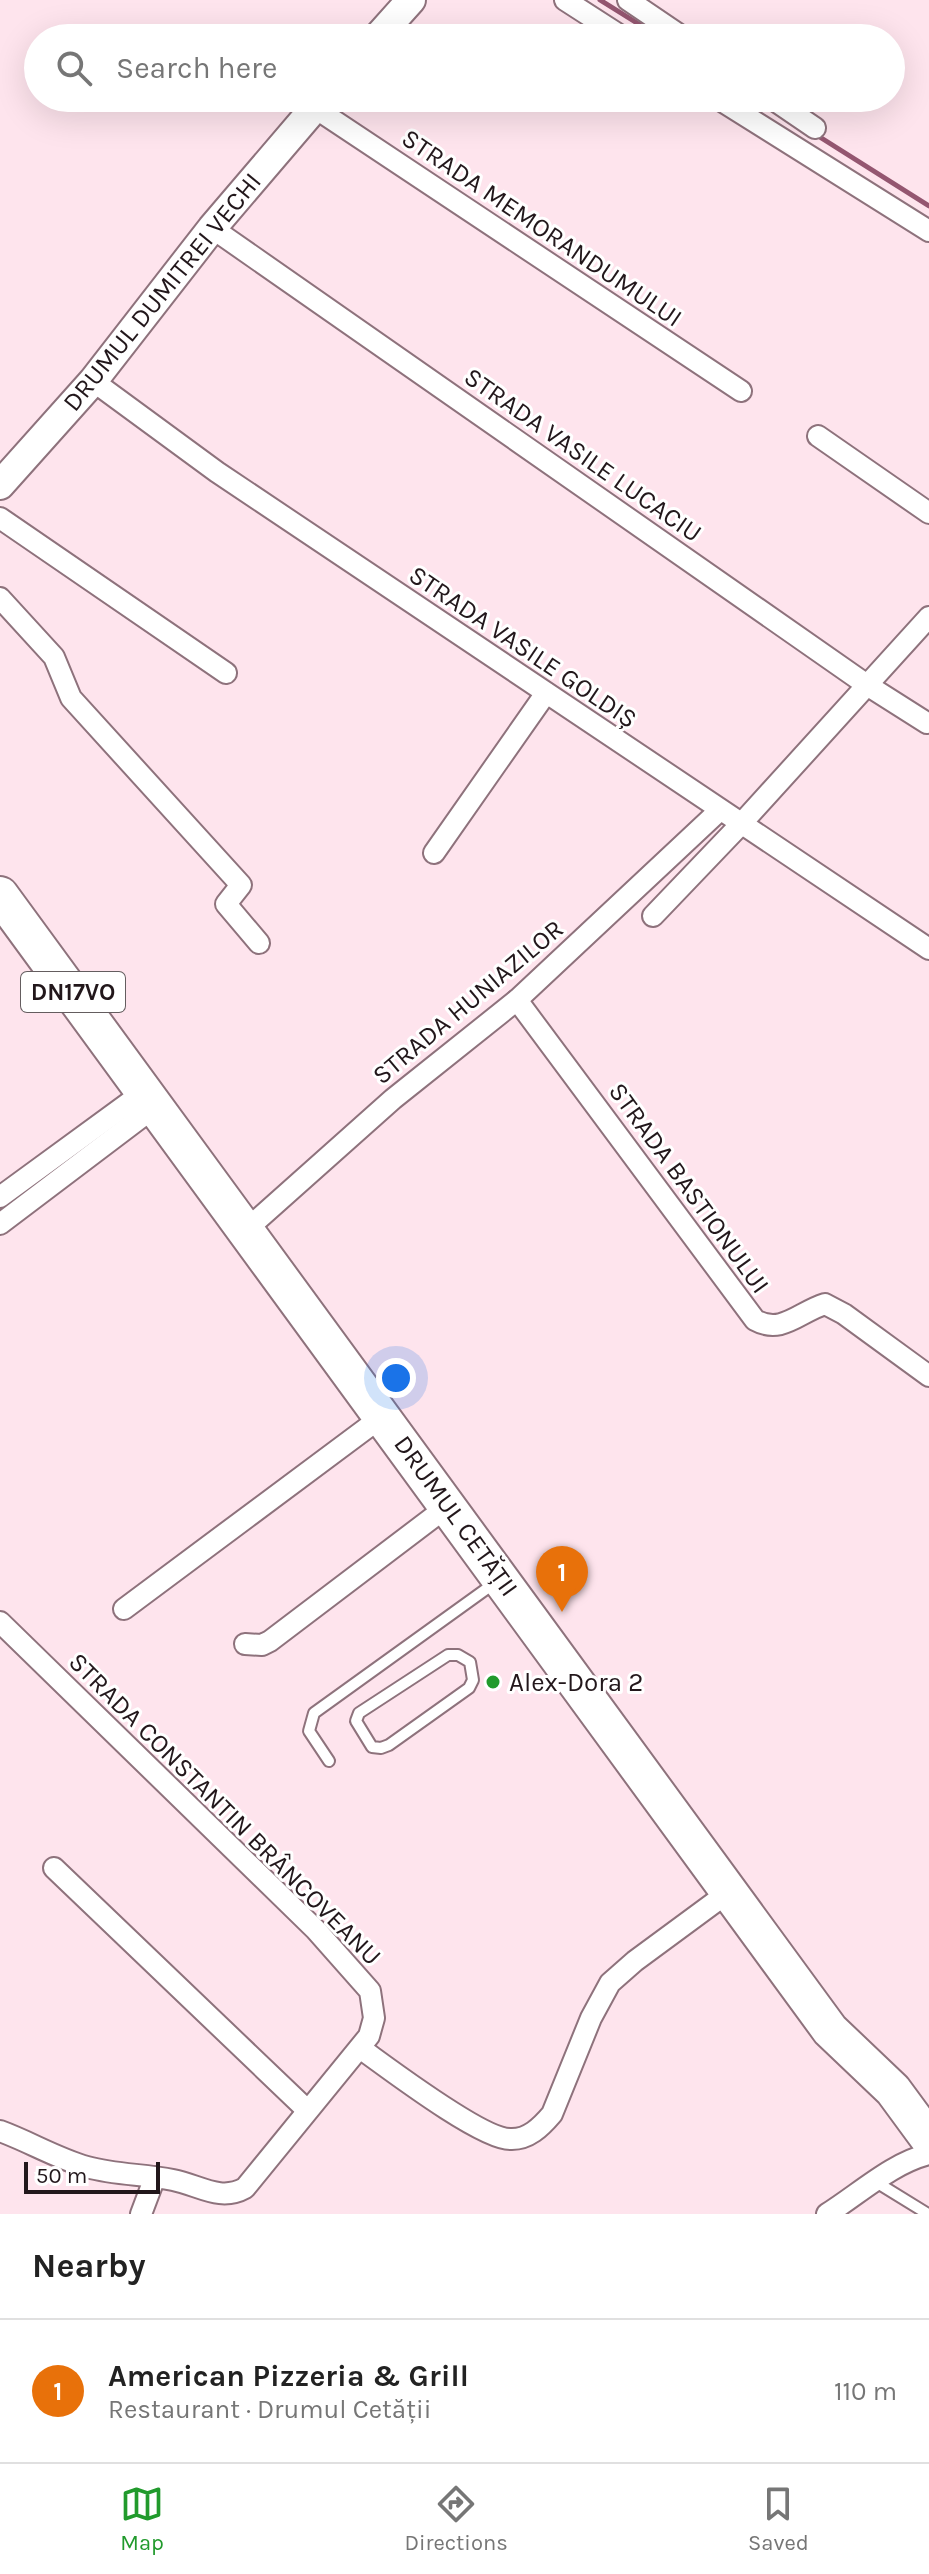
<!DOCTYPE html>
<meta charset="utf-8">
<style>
:root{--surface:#fff;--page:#f6f6f6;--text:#222;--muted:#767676;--line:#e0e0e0;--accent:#219a2c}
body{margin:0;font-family:Karla,sans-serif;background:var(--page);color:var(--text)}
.scale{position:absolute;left:24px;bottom:20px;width:136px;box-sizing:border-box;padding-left:8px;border:4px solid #22171b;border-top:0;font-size:22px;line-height:28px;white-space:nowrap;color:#22171b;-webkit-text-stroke:6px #fff;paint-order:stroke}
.you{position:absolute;left:396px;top:1378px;width:28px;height:28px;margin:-20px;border:6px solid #fff;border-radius:50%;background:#1a73e8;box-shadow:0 0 0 12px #1a73e833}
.badge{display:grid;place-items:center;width:52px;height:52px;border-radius:50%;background:var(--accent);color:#fff;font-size:26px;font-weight:700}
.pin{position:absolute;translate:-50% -66px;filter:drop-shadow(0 2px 4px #0008)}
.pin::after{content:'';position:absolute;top:42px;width:28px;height:24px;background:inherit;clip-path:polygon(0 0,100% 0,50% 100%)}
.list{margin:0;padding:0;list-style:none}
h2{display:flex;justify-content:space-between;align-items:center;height:104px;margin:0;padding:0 32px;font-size:34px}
h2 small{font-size:26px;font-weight:400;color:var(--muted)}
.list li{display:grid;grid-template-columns:52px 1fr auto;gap:24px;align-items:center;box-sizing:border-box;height:144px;padding:0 32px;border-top:2px solid var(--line)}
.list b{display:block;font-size:30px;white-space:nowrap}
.list p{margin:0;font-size:26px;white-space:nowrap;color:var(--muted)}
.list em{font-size:26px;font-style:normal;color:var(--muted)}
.icon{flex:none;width:44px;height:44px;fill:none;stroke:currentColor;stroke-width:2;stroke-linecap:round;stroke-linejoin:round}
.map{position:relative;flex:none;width:929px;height:2214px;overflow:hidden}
.search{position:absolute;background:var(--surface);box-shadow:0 8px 32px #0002;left:24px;right:24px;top:24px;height:88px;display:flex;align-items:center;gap:20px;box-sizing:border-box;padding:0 28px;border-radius:44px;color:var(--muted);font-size:30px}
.sheet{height:248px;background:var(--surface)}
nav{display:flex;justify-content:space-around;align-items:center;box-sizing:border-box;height:112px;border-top:2px solid var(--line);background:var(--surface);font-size:22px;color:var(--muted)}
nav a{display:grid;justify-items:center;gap:4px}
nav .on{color:var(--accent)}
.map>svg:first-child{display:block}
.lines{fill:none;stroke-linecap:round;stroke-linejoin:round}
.stream{stroke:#945670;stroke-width:5}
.lane-casing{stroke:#8e727c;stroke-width:14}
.street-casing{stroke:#8e727c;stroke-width:24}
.secondary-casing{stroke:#8e727c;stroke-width:32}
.highway-casing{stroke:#8e727c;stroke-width:40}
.lane{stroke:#fff;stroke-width:10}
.street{stroke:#fff;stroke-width:20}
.secondary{stroke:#fff;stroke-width:28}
.highway{stroke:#fff;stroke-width:36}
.poi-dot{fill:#219a2c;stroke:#fff;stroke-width:3}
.labels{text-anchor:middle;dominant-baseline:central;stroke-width:6;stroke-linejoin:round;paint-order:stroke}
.shield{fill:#fff;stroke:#645d5f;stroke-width:2}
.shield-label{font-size:24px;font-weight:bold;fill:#22171b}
.street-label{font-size:26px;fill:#22171b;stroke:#fff}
.poi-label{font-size:26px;fill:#22171b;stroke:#fff;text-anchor:start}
</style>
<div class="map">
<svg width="929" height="2214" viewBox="0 0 929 2214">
<rect width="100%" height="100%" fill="#fee4ed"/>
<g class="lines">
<g class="stream">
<polyline points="600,0 661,38"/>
<polyline points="815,134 929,206"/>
</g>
<g class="lane-casing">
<g id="lane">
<polygon points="448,1655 458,1655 470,1662 473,1680 469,1688 389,1745 381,1748 372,1747 356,1721 359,1713"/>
<polyline points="329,1761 309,1731 314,1713 496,1582"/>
<polyline points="876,2182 928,2214"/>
</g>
</g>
<g class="street-casing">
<g id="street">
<polyline points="565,0 624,38"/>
<polyline points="628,0 684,38"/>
<polyline points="717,98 929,231"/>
<polyline points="771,98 815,128"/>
<polyline points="315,108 741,391"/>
<polyline points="212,228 867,685 927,723"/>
<polyline points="93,381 217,472 929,949"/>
<polyline points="818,436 929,513"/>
<polyline points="0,518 226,673"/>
<polyline points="0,598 54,657 71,698 241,885 226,904 259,943"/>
<polyline points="434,853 546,693"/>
<polyline points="653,916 741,824 929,617"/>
<path d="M517,1000L755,1320C782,1335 799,1312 825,1304L844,1314L929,1376"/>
<polyline points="0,1197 145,1091"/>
<polyline points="0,1224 156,1106"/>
<polyline points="246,1230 393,1099 517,1000 720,810"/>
<polyline points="124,1609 383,1416"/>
<path d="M0,1622L316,1930L370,1991L374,2018L369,2036L245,2188C220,2202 199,2185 173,2180C144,2174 116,2175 87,2167C56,2158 30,2142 0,2131"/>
<polyline points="245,1644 262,1645 270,1641 448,1506"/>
<polyline points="54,1868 307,2110"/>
<path d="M360,2048C388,2068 481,2139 510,2139C528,2140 541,2127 552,2114L591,2018L610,1983L635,1961L730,1891"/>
<polyline points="141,2214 155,2177"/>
<path d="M827,2214C859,2194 892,2163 929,2154"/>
</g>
</g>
<g class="secondary-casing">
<g id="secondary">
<polyline points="377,38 411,0"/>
<polyline points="0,485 93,381 212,228 323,98"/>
</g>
</g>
<g class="highway-casing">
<polyline id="highway" points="0,895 830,2030 893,2090 929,2139"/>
</g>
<use href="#lane" class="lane"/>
<use href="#street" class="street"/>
<use href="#secondary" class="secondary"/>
<use href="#highway" class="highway"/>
</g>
<circle class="poi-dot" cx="493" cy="1682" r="8"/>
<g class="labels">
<rect class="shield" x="21" y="972" width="104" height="40" rx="6"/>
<g class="shield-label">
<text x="73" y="992">DN17VO</text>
</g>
<g class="street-label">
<text transform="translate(542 228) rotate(34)">STRADA MEMORANDUMULUI</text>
<text transform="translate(162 292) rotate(-51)">DRUMUL DUMITREI VECHI</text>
<text transform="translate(583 455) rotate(35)">STRADA VASILE LUCACIU</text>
<text transform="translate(523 647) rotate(34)">STRADA VASILE GOLDIȘ</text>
<text transform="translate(468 1002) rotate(-40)">STRADA HUNIAZILOR</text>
<text transform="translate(689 1188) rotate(54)">STRADA BASTIONULUI</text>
<text transform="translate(456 1516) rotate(54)">DRUMUL CETĂȚII</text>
<text transform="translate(225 1809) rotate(45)">STRADA CONSTANTIN BRÂNCOVEANU</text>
</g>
<g class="poi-label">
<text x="509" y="1682">Alex-Dora 2</text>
</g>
</g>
</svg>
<div class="scale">50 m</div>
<div class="you"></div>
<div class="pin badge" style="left:562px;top:1612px;background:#e8710a">1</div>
<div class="search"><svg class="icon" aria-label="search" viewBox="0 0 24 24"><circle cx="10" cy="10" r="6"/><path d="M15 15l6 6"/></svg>Search here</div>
</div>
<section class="sheet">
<h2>Nearby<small></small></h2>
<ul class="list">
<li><span class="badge" style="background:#e8710a">1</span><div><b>American Pizzeria &amp; Grill</b><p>Restaurant · Drumul Cetății</p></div><em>110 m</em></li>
</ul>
</section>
<nav>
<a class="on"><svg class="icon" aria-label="map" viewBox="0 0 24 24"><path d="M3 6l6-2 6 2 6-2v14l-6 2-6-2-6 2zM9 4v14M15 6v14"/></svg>Map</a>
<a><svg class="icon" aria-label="directions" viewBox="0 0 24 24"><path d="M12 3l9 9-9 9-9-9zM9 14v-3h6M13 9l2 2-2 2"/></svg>Directions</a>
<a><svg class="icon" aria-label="saved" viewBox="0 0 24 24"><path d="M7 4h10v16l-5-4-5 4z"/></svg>Saved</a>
</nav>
